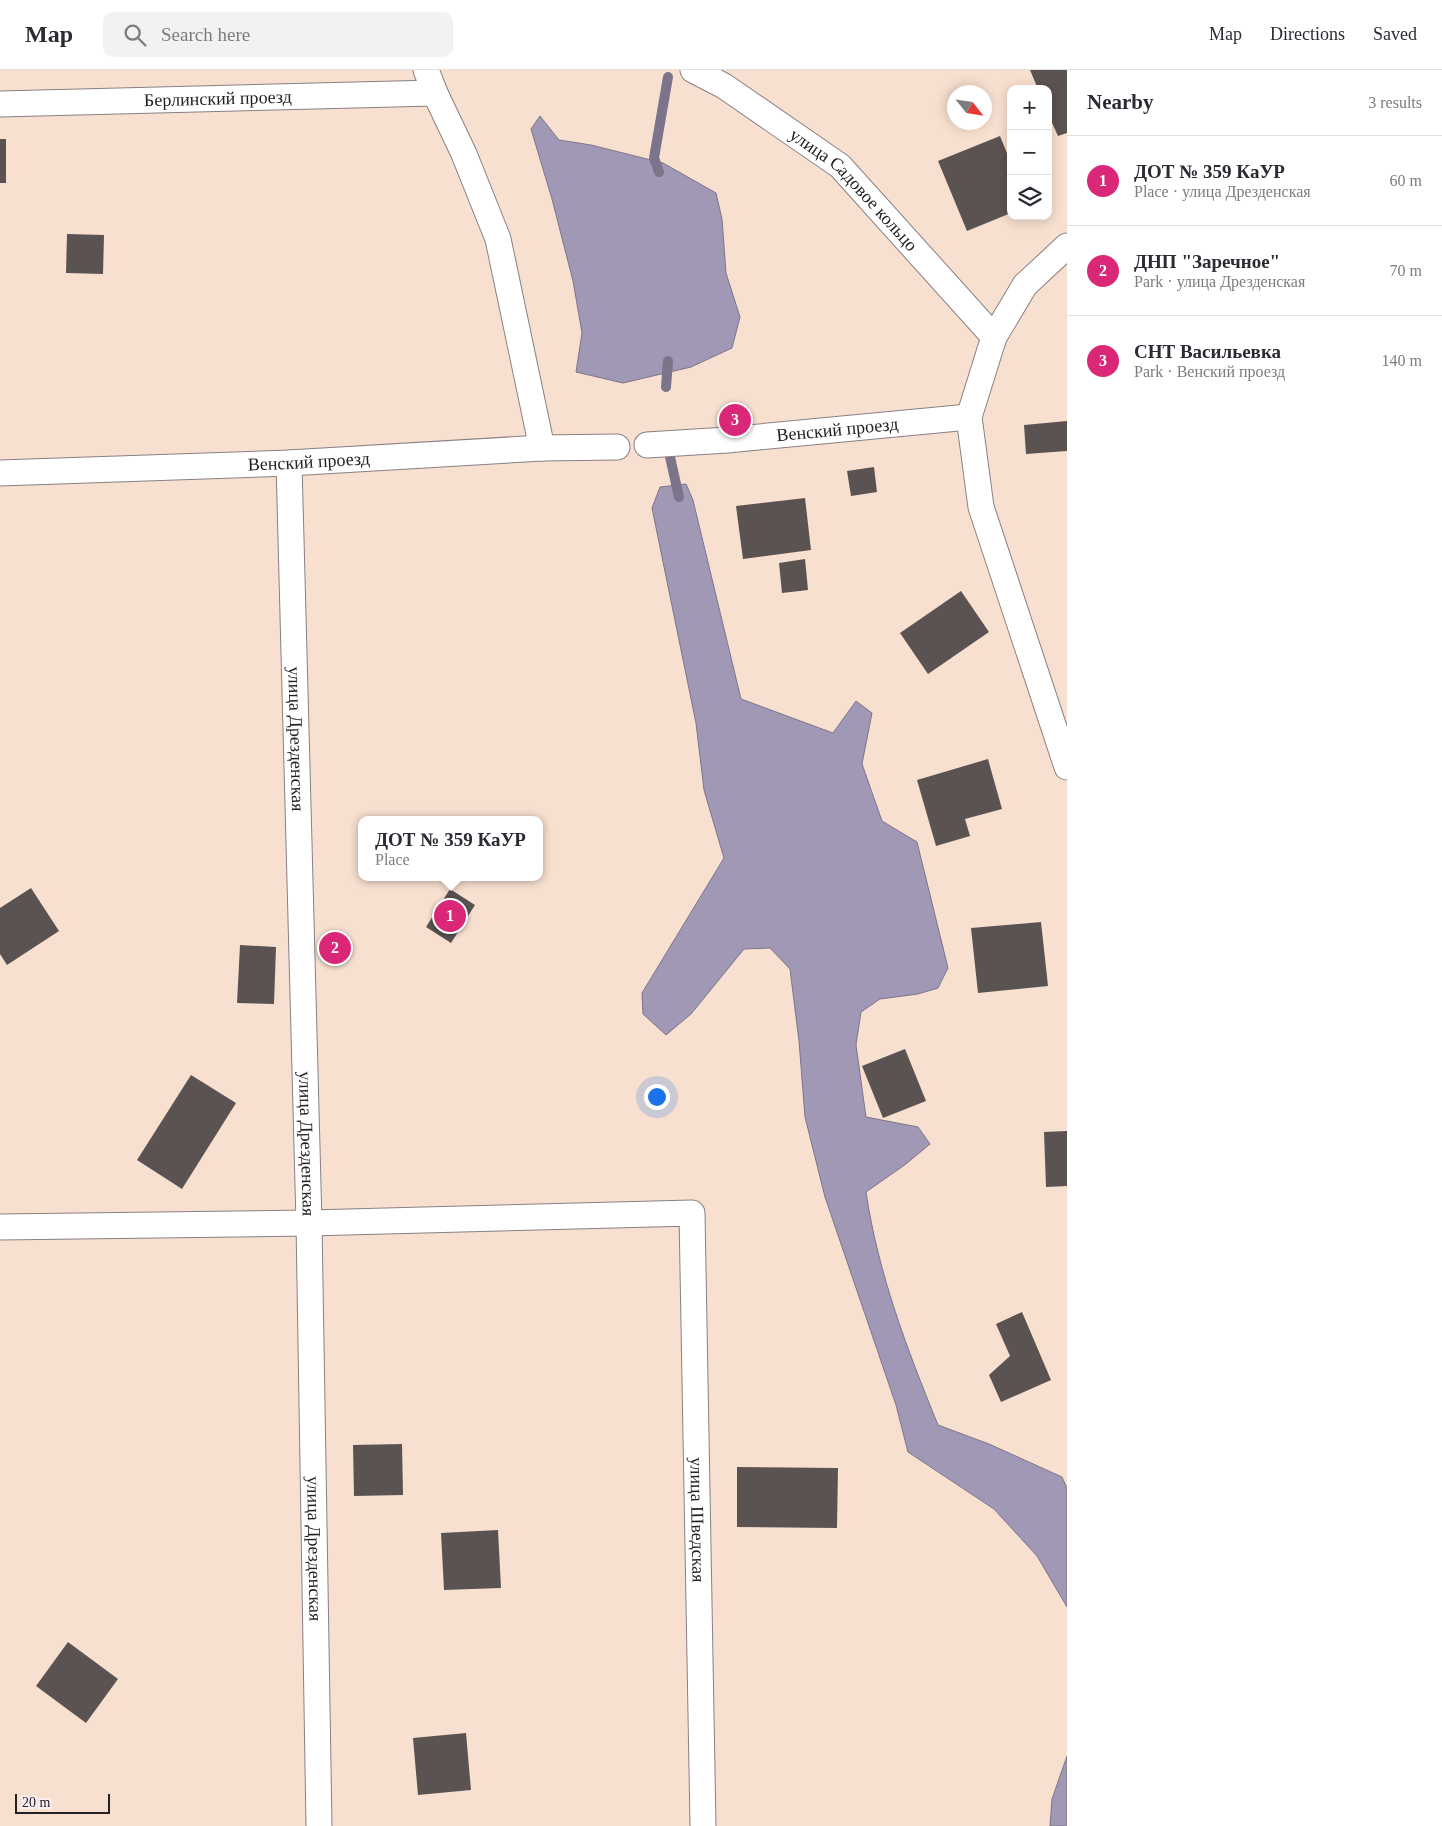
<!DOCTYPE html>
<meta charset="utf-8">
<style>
:root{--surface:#fff;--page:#f2f2f3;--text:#2b2b33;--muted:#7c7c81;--line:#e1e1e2;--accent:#db2777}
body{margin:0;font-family:Georgia,serif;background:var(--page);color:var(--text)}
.controls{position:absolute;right:15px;top:15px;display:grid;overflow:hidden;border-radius:10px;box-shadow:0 2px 12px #0003}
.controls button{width:45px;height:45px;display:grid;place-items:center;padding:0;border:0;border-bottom:1px solid var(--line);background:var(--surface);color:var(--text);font:25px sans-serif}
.compass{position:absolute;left:947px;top:15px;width:45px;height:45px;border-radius:50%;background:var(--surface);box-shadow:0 2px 12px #0003;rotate:120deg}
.scale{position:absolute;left:15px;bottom:12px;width:95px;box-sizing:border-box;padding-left:5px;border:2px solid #252122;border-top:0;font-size:14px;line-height:18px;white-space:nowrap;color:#252122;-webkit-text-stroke:4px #f9f0f3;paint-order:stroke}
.you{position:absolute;left:656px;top:1026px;width:18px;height:18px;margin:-12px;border:4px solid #fff;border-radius:50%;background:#1a73e8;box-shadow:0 0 0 8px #1a73e833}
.badge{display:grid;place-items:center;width:32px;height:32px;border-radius:50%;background:var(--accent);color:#fff;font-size:16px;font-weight:700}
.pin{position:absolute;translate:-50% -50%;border:2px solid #fff;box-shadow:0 1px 5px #0006}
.popup{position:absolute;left:358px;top:746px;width:185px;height:65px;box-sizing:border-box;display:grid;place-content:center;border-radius:10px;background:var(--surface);filter:drop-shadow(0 1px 4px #0005);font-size:16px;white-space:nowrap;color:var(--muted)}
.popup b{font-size:19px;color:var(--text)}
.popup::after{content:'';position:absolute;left:50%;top:100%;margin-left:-10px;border:10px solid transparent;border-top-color:var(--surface)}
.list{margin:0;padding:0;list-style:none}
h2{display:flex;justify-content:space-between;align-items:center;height:65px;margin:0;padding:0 20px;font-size:21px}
h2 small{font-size:16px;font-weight:400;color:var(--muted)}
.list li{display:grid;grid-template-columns:32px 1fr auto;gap:15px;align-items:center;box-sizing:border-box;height:90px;padding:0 20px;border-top:1px solid var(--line)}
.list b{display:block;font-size:19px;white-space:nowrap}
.list p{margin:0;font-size:16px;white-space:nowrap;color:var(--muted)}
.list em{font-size:16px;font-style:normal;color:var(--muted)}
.icon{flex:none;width:28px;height:28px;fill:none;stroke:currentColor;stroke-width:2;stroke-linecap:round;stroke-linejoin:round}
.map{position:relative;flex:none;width:1067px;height:1756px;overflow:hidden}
header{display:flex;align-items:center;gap:30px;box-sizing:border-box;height:70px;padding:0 25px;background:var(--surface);border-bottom:1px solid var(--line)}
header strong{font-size:24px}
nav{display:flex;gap:28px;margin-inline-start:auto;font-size:18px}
.search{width:350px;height:45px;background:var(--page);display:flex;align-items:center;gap:12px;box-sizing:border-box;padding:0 18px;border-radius:10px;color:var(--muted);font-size:19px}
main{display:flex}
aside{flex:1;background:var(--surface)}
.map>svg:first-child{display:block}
.green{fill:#f8e0d0;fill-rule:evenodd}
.water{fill:#a198b6;stroke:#7c748a}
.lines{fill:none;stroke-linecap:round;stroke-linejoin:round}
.stream{stroke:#7c748a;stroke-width:10}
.building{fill:#5b5352}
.minor-casing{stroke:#888083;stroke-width:27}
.minor{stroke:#fff;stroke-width:25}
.labels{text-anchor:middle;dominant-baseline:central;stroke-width:5;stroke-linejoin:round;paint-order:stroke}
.street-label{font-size:18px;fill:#252122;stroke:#f9f0f3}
</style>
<header>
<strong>Map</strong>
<div class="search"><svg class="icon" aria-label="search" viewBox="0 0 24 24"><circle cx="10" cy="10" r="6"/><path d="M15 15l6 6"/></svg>Search here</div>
<nav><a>Map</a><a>Directions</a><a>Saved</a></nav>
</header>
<main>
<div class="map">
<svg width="1067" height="1756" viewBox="0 0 1067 1756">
<rect width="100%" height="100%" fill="#f9f0f3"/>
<path class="green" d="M0,0H1067V1418L1062,1407L989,1374L938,1355L905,1274L875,1174L866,1122L906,1094L930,1074L918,1057L866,1047L856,975L861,942L880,929L918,924L917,772L882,751L861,694L871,643L856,631L833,663L741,629L694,430L696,653L704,720L724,788L642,923L691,944L744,879L770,878L790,899L799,971L805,1047L825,1127L896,1335L908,1382L994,1439L1037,1486L1067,1537V1686L1052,1729L1050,1756H0ZM1011,19H1048V146H1011ZM954,22H984V52H954ZM540,46L559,70L722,149L726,203L740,247L576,302L582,263L573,211L552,129L531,59ZM361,750H539V807H361Z"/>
<g class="water">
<polygon points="540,46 559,70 591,75 663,93 716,123 722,149 726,203 740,247 732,278 691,297 623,313 576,302 582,263 573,211 552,129 531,59"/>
<path d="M686,414L693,430L741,629L833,663L856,631L872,643L862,694L882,751L917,772L948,898L938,918L918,924L880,929L861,942L856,975L866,1047L918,1057L930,1074L906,1094L866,1122C878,1203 907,1279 938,1355L989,1374L1062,1407L1067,1418V1537L1037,1486L994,1439L908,1382L896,1335L825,1127L805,1047L799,971L790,899L770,878L744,879L691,944L666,965L643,944L642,923L724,788L704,720L696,653L652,438L660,417Z"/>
<polygon points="1067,1686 1067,1756 1050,1756 1052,1729"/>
</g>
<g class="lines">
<g class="stream">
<polyline points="659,102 654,88 668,7"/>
<polyline points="666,317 668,291"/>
<polyline points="670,387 679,427"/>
</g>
</g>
<g class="building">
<polygon points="1030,0 1067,0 1067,63 1058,66 1048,44 1048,19 1038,19"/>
<polygon points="1000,66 1011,93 1011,143 967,161 938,91"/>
<rect x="0" y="69" width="6" height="44"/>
<polygon points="67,164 104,165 103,204 66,203"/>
<polygon points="1067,351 1067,381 1026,384 1024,355"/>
<polygon points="874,397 877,422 851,426 847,401"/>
<polygon points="805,428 811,480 743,489 736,436"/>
<polygon points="805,489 808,520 782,523 779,493"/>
<polygon points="961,521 989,562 928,604 900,563"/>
<polygon points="988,689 1002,739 965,749 970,766 936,776 917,710"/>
<polygon points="31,818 59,861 7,895 0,884 0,838"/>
<polygon points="450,819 475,835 451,873 426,857"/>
<polygon points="1041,852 1048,916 978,923 971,858"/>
<polygon points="240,875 276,877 274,934 237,933"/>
<polygon points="905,979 926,1031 883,1048 862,996"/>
<polygon points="191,1005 236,1033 182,1119 137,1090"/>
<polygon points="1067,1061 1067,1116 1046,1117 1044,1062"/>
<polygon points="1022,1242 1051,1310 1001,1332 989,1305 1010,1286 996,1254"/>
<polygon points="402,1374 403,1425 354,1426 353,1375"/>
<polygon points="737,1397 838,1398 837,1458 737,1457"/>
<polygon points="498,1460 501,1518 444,1520 441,1463"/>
<polygon points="68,1572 118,1609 86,1653 36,1616"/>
<polygon points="466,1663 471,1720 418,1725 413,1668"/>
</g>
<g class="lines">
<g class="minor-casing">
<g id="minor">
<polyline points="426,0 435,23 464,84 498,169 542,378"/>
<path id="s1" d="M693,0L724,16L840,96L994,267"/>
<path id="s2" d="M0,34L435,23"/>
<polyline points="1067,176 1025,215 994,267 969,347 981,437 1067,697"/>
<path id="s3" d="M647,375L727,370L969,347"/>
<path id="s4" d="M289,393L309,1153L319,1756"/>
<path id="s5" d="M0,403L289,393L542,378L617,377"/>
<path id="s6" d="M0,1157L309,1153L692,1143L703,1756"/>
</g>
</g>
<use href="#minor" class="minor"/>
</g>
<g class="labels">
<g class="street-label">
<text stroke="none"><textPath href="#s2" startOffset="218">Берлинский проезд</textPath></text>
<text stroke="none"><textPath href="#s1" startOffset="202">улица Садовое кольцо</textPath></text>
<text stroke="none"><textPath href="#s3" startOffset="191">Венский проезд</textPath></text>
<text stroke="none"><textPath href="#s5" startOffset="309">Венский проезд</textPath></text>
<text stroke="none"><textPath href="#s4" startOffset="276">улица Дрезденская</textPath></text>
<text stroke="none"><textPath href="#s4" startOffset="681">улица Дрезденская</textPath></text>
<text stroke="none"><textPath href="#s6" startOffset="999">улица Шведская</textPath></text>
<text stroke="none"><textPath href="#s4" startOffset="1086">улица Дрезденская</textPath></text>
</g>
</g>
</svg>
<div class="controls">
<button>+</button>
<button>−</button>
<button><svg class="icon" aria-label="layers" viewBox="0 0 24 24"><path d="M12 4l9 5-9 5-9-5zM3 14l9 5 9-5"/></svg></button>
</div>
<svg class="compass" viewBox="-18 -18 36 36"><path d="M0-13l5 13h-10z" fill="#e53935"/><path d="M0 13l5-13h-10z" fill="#7c7c81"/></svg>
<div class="scale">20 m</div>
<div class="you"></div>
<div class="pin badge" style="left:450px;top:846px">1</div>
<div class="popup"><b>ДОТ № 359 КаУР</b>Place</div>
<div class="pin badge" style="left:335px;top:878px">2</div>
<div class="pin badge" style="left:735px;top:350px">3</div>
</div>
<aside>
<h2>Nearby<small>3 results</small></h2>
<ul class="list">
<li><span class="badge">1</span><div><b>ДОТ № 359 КаУР</b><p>Place · улица Дрезденская</p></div><em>60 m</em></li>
<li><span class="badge">2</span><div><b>ДНП &quot;Заречное&quot;</b><p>Park · улица Дрезденская</p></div><em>70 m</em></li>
<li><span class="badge">3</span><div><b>СНТ Васильевка</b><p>Park · Венский проезд</p></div><em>140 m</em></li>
</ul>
</aside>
</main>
